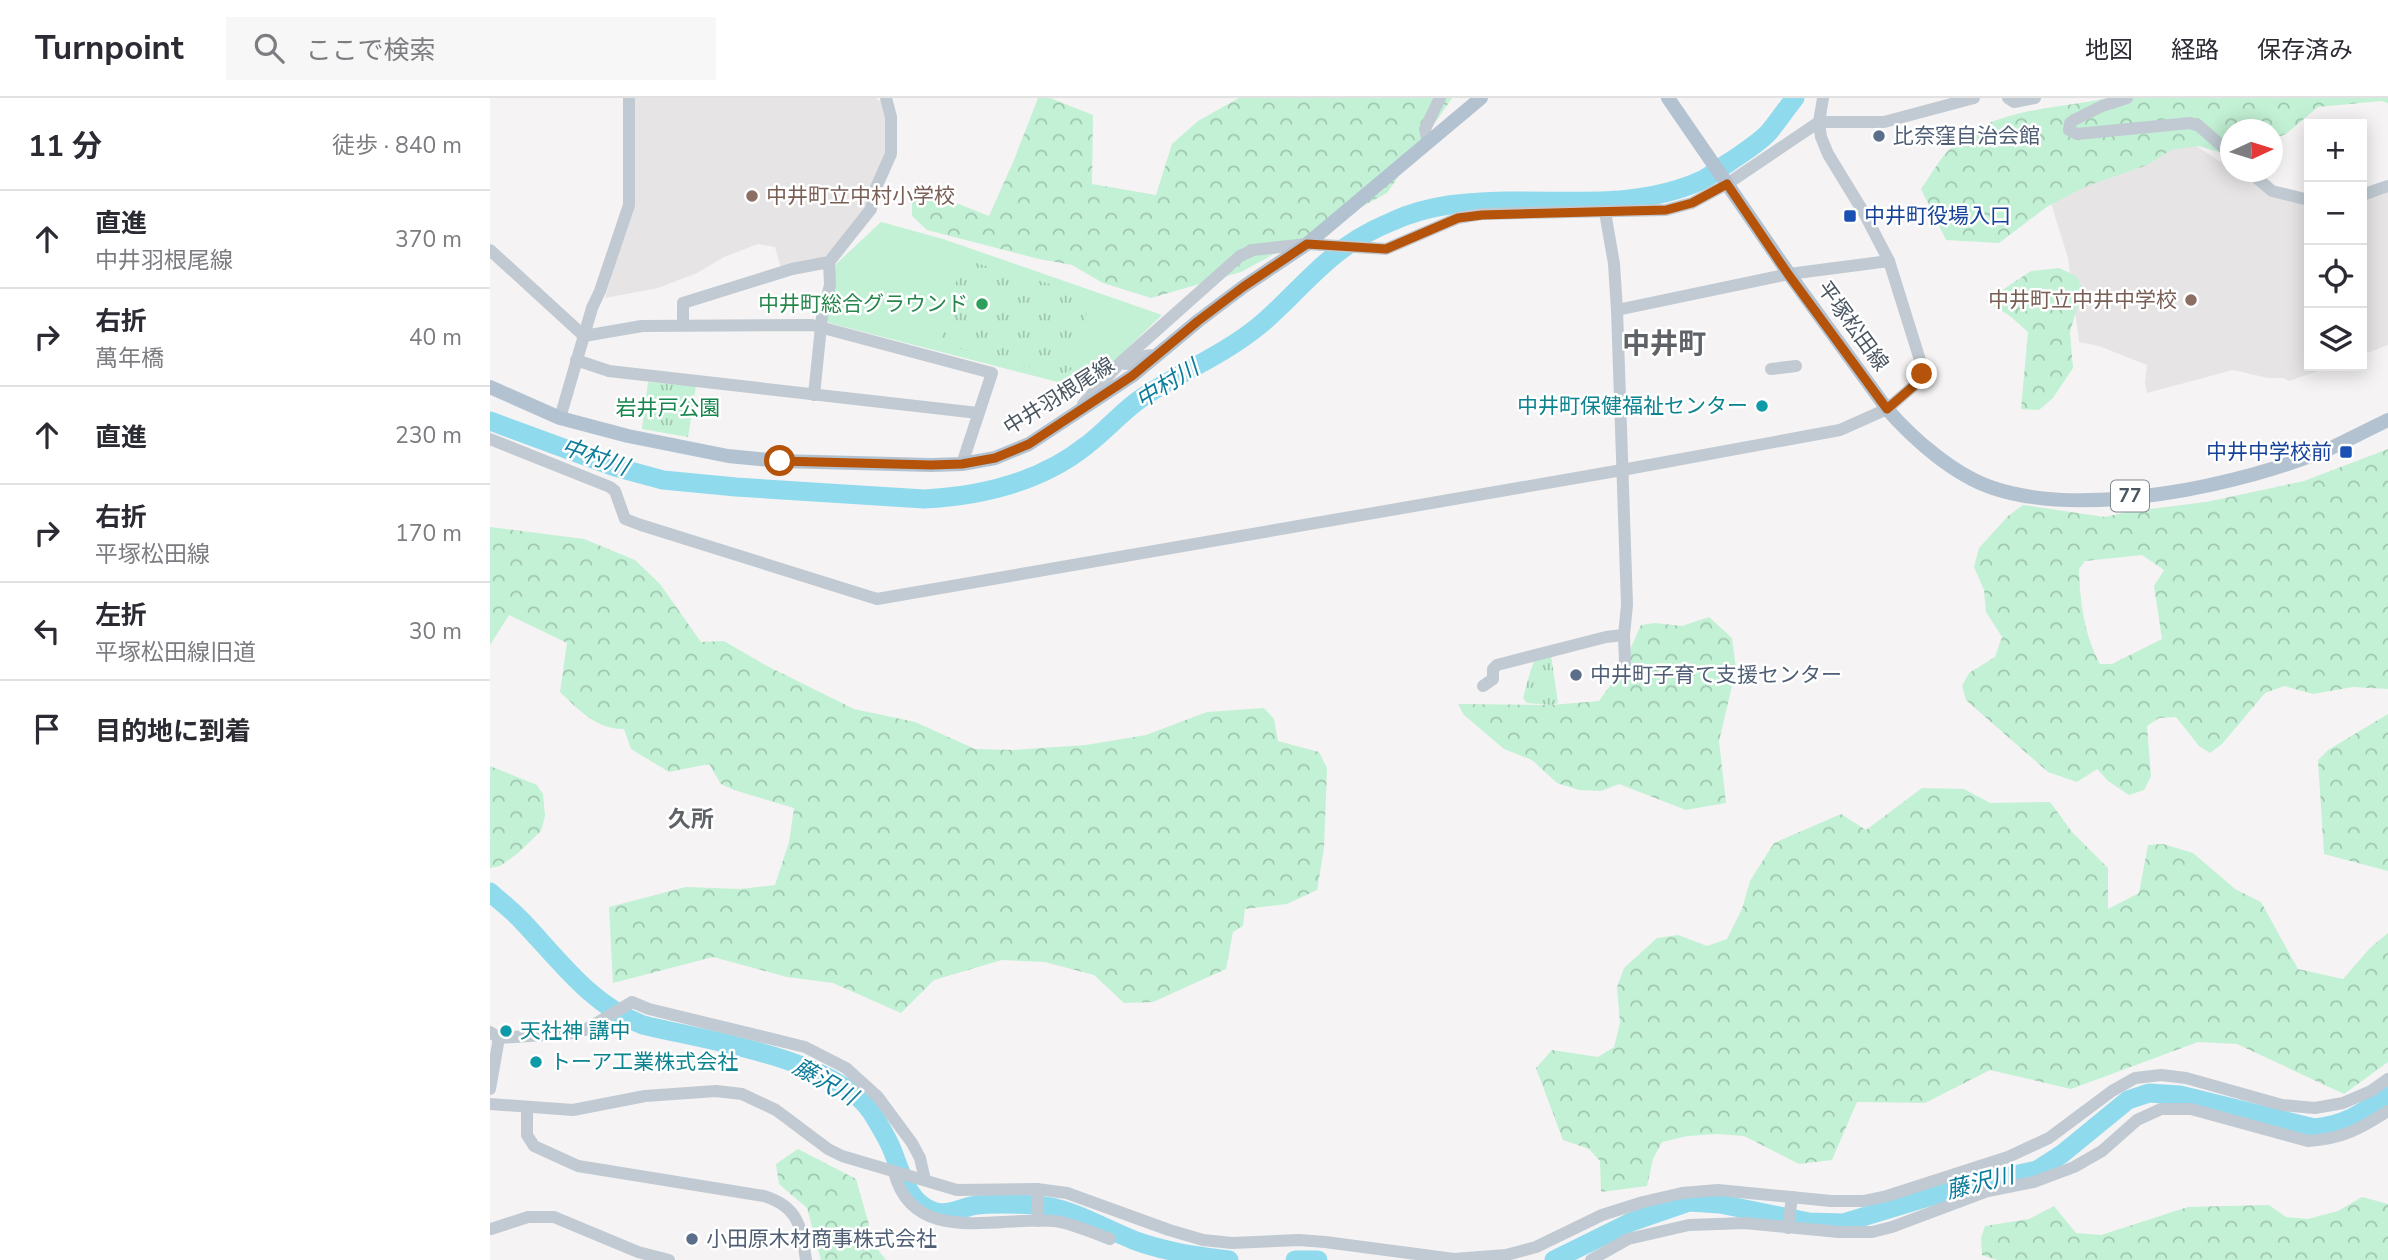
<!DOCTYPE html>
<html lang="ja">
<meta charset="utf-8">
<style>
:root{--surface:#fff;--page:#f7f7f7;--text:#2b2b33;--muted:#7c7c81;--line:#e1e1e2}
body{margin:0;font-family:"Nunito Sans","Noto Sans JP",sans-serif;background:var(--page);color:var(--text)}
.controls{position:absolute;right:21px;top:21px;display:grid;overflow:hidden;border-radius:0px;box-shadow:0 4px 18px #0003}
.controls button{width:63px;height:63px;display:grid;place-items:center;padding:0;border:0;border-bottom:2px solid var(--line);background:var(--surface);color:var(--text);font:35px sans-serif}
.compass{position:absolute;left:1730px;top:21px;width:63px;height:63px;border-radius:50%;background:var(--surface);box-shadow:0 4px 18px #0003;rotate:86deg}
.stop{position:absolute;width:21px;height:21px;margin:-16px;border:5px solid #b45309;border-radius:50%;background:#fff}
.stop.end{background:#b45309;border-color:#fff;box-shadow:0 2px 7px #0008}
.list{margin:0;padding:0;list-style:none}
h2{display:flex;justify-content:space-between;align-items:center;height:91px;margin:0;padding:0 28px;font-size:30px}
h2 small{font-size:23px;font-weight:400;color:var(--muted)}
.list li{display:grid;grid-template-columns:46px 1fr auto;gap:21px;align-items:center;box-sizing:border-box;height:98px;padding:0 28px;border-top:2px solid var(--line)}
.list b{display:block;font-size:26px;white-space:nowrap}
.list p{margin:0;font-size:23px;white-space:nowrap;color:var(--muted)}
.list em{font-size:23px;font-style:normal;color:var(--muted)}
.icon{flex:none;width:38px;height:38px;fill:none;stroke:currentColor;stroke-width:2;stroke-linecap:round;stroke-linejoin:round}
.map{position:relative;flex:none;width:1898px;height:1162px;overflow:hidden}
header{display:flex;align-items:center;gap:42px;box-sizing:border-box;height:98px;padding:0 35px;background:var(--surface);border-bottom:2px solid var(--line)}
header strong{font-size:33px}
nav{display:flex;gap:38px;margin-inline-start:auto;font-size:24px}
.search{width:490px;height:63px;background:var(--page);display:flex;align-items:center;gap:18px;box-sizing:border-box;padding:0 24px;border-radius:0px;color:var(--muted);font-size:26px}
main{display:flex}
aside{flex:1;background:var(--surface)}
.map>svg:first-child{display:block}
.education{fill:#e6e4e5}
.grass{fill:#c3f1d5}
.forest{fill:url(#forest-crowns);fill-rule:evenodd}
.park{fill:url(#park-tufts)}
.lines{fill:none;stroke-linecap:round;stroke-linejoin:round}
.river{stroke:#90daee;stroke-width:19}
.minor{stroke:#c1cad2;stroke-width:12}
.major{stroke:#b3c2d1;stroke-width:14}
.route{stroke:#b45309;stroke-width:9}
.service-dot{fill:#5c6f8a;stroke:#fff;stroke-width:2.5}
.education-dot{fill:#8d6e63;stroke:#fff;stroke-width:2.5}
.transit-dot{fill:#1a4fb4;stroke:#fff;stroke-width:2.5}
.leisure-dot{fill:#2e9e5b;stroke:#fff;stroke-width:2.5}
.culture-dot{fill:#0f9aa8;stroke:#fff;stroke-width:2.5}
.labels{text-anchor:middle;dominant-baseline:central;stroke-width:5;stroke-linejoin:round;paint-order:stroke}
.shield{fill:#fff;stroke:#808990;stroke-width:2}
.shield-label{font-size:19px;font-weight:bold;fill:#4a5661}
.service-label{font-size:21px;fill:#4e5e75;stroke:#fff;text-anchor:start}
.education-label{font-size:21px;fill:#785e54;stroke:#fff;text-anchor:start}
.transit-label{font-size:21px;fill:#164399;stroke:#fff;text-anchor:start}
.leisure-label{font-size:21px;fill:#27864d;stroke:#fff;text-anchor:end}
.street-label{font-size:21px;fill:#4a5661;stroke:#fff}
.culture-label{font-size:21px;fill:#0d838f;stroke:#fff;text-anchor:start}
.park-label{font-size:21px;fill:#17864f;stroke:#fff}
.water-label{font-size:23px;font-style:italic;fill:#0c7c9b;stroke:#fff}
.neighbourhood-label{font-size:23px;font-weight:bold;fill:#5f6368;stroke:#fff}
.district-label{font-size:28px;font-weight:bold;fill:#5f6368;stroke:#fff}
</style>
<header>
<strong>Turnpoint</strong>
<div class="search"><svg class="icon" aria-label="search" viewBox="0 0 24 24"><circle cx="10" cy="10" r="6"/><path d="M15 15l6 6"/></svg>ここで検索</div>
<nav><a>地図</a><a>経路</a><a>保存済み</a></nav>
</header>
<main>
<aside>
<h2>11 分<small>徒歩 · 840 m</small></h2>
<ul class="list">
<li><svg class="icon" aria-label="ahead" viewBox="0 0 24 24"><path d="M12 20V5M6 11l6-6 6 6"/></svg><div><b>直進</b><p>中井羽根尾線</p></div><em>370 m</em></li>
<li><svg class="icon" aria-label="right" viewBox="0 0 24 24"><path d="M7 20v-9h11M14 6l5 5-5 5"/></svg><div><b>右折</b><p>萬年橋</p></div><em>40 m</em></li>
<li><svg class="icon" aria-label="ahead" viewBox="0 0 24 24"><path d="M12 20V5M6 11l6-6 6 6"/></svg><div><b>直進</b></div><em>230 m</em></li>
<li><svg class="icon" aria-label="right" viewBox="0 0 24 24"><path d="M7 20v-9h11M14 6l5 5-5 5"/></svg><div><b>右折</b><p>平塚松田線</p></div><em>170 m</em></li>
<li><svg class="icon" aria-label="left" viewBox="0 0 24 24"><path d="M17 20v-9H6M10 6l-5 5 5 5"/></svg><div><b>左折</b><p>平塚松田線旧道</p></div><em>30 m</em></li>
<li><svg class="icon" aria-label="arrive" viewBox="0 0 24 24"><path d="M6 21V4h12l-3 4 3 4H6"/></svg><div><b>目的地に到着</b></div></li>
</ul>
</aside>
<div class="map">
<svg width="1898" height="1162" viewBox="0 0 1898 1162">
<defs>
<pattern id="forest-crowns" width="20" height="18" patternUnits="userSpaceOnUse" patternTransform="scale(1.75)"><rect width="20" height="18" fill="#c3f1d5"/><path d="M2 6a3 3 0 1 1 6 0M12 15a3 3 0 1 1 6 0" fill="none" stroke="#a0c6b0"/></pattern>
<pattern id="park-tufts" width="24" height="20" patternUnits="userSpaceOnUse" patternTransform="scale(1.75)"><rect width="24" height="20" fill="#c3f1d5"/><path d="M3 7l-1-3M5 7V3M7 7l1-3M15 17l-1-3M17 17v-4M19 17l1-3" fill="none" stroke="#a0c6b0"/></pattern>
</defs>
<rect width="100%" height="100%" fill="#f5f3f3"/>
<g class="education">
<polygon points="144,0 385,0 396,6 398,56 381,102 339,155 328,163 291,170 285,149 268,146 234,159 207,175 168,190 115,200 142,107"/>
<polygon points="1693,46 1705,47 1740,70 1741,74 1748,74 1819,107 1819,268 1842,268 1799,283 1793,280 1778,280 1743,272 1657,295 1655,285 1657,267 1609,248 1589,244 1578,160 1555,86"/>
<polygon points="1898,92 1898,247 1872,257 1872,101"/>
</g>
<polygon class="grass" points="391,124 453,141 672,217 595,291 339,225 336,221 344,168"/>
<g class="forest">
<polygon points="548,0 560,0 603,17 602,86 666,97 682,46 708,23 749,0 962,0 897,95 751,174 661,200 613,185 582,167 549,161 437,132 422,118 422,105 428,90 499,118 524,62"/>
<path d="M1618,0H1898V5L1891,3L1828,9L1796,36L1783,41V32H1741L1740,57L1708,48L1681,52L1657,67L1597,88L1558,108L1509,145L1456,142L1431,91C1441,77 1451,58 1464,47C1504,10 1567,11 1618,0Z"/>
<polygon points="1569,170 1586,178 1592,189 1590,193 1594,199 1587,210 1580,234 1583,270 1563,300 1549,312 1531,311 1538,234 1520,218 1496,203 1541,173"/>
<path d="M1898,351V591L1863,589L1823,596L1794,588L1775,595L1732,646L1720,655L1709,648L1686,619L1669,620L1657,628L1661,678L1654,692L1639,697L1618,683L1607,671L1587,684L1558,674L1476,602L1472,588L1479,575L1505,559L1512,539L1496,514L1494,492L1484,469L1489,450L1518,418L1533,407L1615,419L1636,414L1716,404L1814,383ZM1652,457L1674,472L1664,488L1672,541L1622,566H1610C1594,536 1590,504 1589,471L1595,463Z"/>
<path d="M0,429L94,441L145,462L170,486L211,544L234,543L275,567L364,611L425,624L485,651L524,652L596,647L656,637L717,614L774,610L784,621L788,643L829,654L837,670L834,750L827,792L797,806L755,811L753,828L743,834L736,871L663,904L634,905L604,877L555,864L512,862L444,882L411,915L343,885L297,879L223,859L123,885L119,809L196,789L250,791L285,787L299,744L304,710L244,692L231,686L219,666L179,674L141,651L134,631C107,632 88,611 70,594L77,545L19,517L0,547Z"/>
<polygon points="1219,519 1242,540 1246,571 1229,643 1236,705 1196,712 1129,686 1111,693 1089,692 1067,685 1042,662 1014,651 974,617 968,606 1061,607 1109,603 1130,574 1151,527 1165,525 1192,528"/>
<polygon points="1898,616 1898,773 1834,756 1828,662 1838,652"/>
<polygon points="0,668 47,687 53,696 55,718 51,733 27,756 10,768 0,770"/>
<polygon points="1432,690 1474,691 1500,705 1560,704 1582,734 1618,770 1618,811 1649,795 1658,747 1673,746 1703,755 1745,791 1771,804 1808,871 1853,881 1880,850 1898,835 1898,964 1854,996 1747,946 1708,944 1581,991 1500,972 1435,1005 1367,1004 1342,1062 1309,1066 1254,1038 1227,1036 1198,1038 1172,1044 1163,1061 1157,1088 1111,1094 1110,1063 1099,1051 1073,1042 1046,970 1062,952 1108,959 1124,949 1130,925 1127,889 1134,870 1167,840 1188,837 1217,848 1237,841 1252,811 1260,783 1284,745 1351,716 1376,732"/>
<polygon points="308,1051 366,1081 385,1148 396,1162 331,1162 317,1110 289,1086 286,1066"/>
<polygon points="1872,1099 1898,1106 1898,1162 1507,1162 1492,1157 1491,1140 1495,1128 1539,1121 1564,1108 1586,1135 1611,1137 1698,1109 1779,1107 1796,1119 1818,1121 1848,1113"/>
</g>
<g class="park">
<polygon points="472,161 588,194 598,210 582,271 570,278 450,245"/>
<polygon points="158,284 206,288 198,339 152,331"/>
<path d="M1061,557L1068,605L1062,607L1037,605L1033,600C1035,594 1042,565 1045,562C1048,559 1057,558 1061,557Z"/>
</g>
<g class="lines">
<g class="river">
<path d="M0,323L125,369L173,382L246,389L434,401C491,398 551,384 597,347C617,332 632,313 653,299C691,274 735,256 770,227C795,206 815,182 840,161C857,146 881,132 903,123C940,106 977,104 1017,103C1081,102 1150,110 1210,83C1221,78 1231,69 1241,63C1254,54 1269,45 1279,34C1288,23 1296,11 1305,0"/>
<path d="M0,794C11,804 23,813 33,824C69,862 102,908 153,927C214,942 346,960 382,1015C388,1025 395,1036 400,1047C409,1066 414,1094 432,1107C453,1123 466,1110 487,1107C506,1105 528,1106 546,1107C581,1109 614,1131 646,1143C676,1154 708,1158 739,1162"/>
<polyline points="805,1162 828,1162"/>
<path d="M1064,1162L1141,1124L1199,1104L1230,1106L1319,1124L1353,1125L1478,1087L1547,1072L1572,1056L1638,1002L1659,995L1690,997L1824,1030C1856,1027 1872,1015 1898,997"/>
</g>
<g class="minor">
<polyline points="1518,0 1524,4 1545,0"/>
<polyline points="1637,0 1612,8 1584,22 1580,25 1579,32 1587,36 1700,25 1709,28 1741,56"/>
<polyline points="938,45 935,31 950,0"/>
<polyline points="1760,74 1782,93 1819,102"/>
<polyline points="1872,97 1898,88"/>
<polyline points="1115,114 1124,166 1127,212 1137,507 1134,537 1135,565"/>
<polyline points="0,152 94,238"/>
<polyline points="1127,212 1299,176 1399,163"/>
<polyline points="193,227 193,205 302,171 339,164"/>
<polyline points="94,238 152,228 322,227 502,275 472,366"/>
<polyline points="86,262 119,273 488,315"/>
<path d="M635,266C648,265 652,254 666,258"/>
<polyline points="1281,271 1306,268"/>
<polyline points="324,297 332,219 340,187 339,164 381,111 384,94 401,56 401,19 396,0"/>
<polyline points="593,306 631,264 750,158 763,152 817,146 896,151 968,120 992,116 1176,112 1202,105 1237,86 1329,24 1394,24 1484,0"/>
<polyline points="70,320 102,210 110,193 139,107 139,0"/>
<polyline points="0,341 120,389 125,393 135,421 151,427 387,501 1132,372 1350,332 1397,311 1427,285 1432,276 1430,262 1399,163 1374,115 1338,56 1331,39 1329,24 1333,0"/>
<polyline points="993,588 1003,581 1003,571 1007,567 1116,539 1134,537"/>
<polyline points="0,934 9,940 82,935 95,932 142,904 159,911 315,949 356,970 388,999 422,1045 430,1060 435,1082"/>
<polyline points="0,991 9,940"/>
<polyline points="0,1006 83,1012 155,998 226,993 252,996 286,1012 338,1051 352,1058 467,1092 547,1091 577,1095 679,1132 713,1142 742,1145 809,1142 835,1144 964,1161 1016,1157 1046,1149 1112,1117 1153,1104 1192,1095 1228,1092 1341,1103 1373,1103 1397,1098 1518,1059 1559,1040 1622,993 1645,980 1671,977 1696,980 1792,1007 1825,1010 1853,1005 1881,993 1898,981"/>
<path d="M37,1010V1037L44,1048L88,1068L274,1098C309,1109 311,1129 316,1162"/>
<path d="M404,1074C423,1149 508,1118 564,1123C582,1125 603,1135 620,1141"/>
<polyline points="547,1091 548,1123"/>
<polyline points="1298,1130 1302,1099"/>
<polyline points="1,1131 38,1119 64,1119 148,1154 179,1162"/>
<path d="M1101,1162L1138,1141L1199,1127L1255,1125L1349,1134H1382L1402,1129L1498,1093L1544,1084L1584,1069L1612,1053L1647,1022L1671,1011H1701L1818,1043C1852,1041 1870,1031 1898,1013"/>
</g>
<g class="major">
<path d="M1178,0L1299,176L1397,311C1423,341 1464,377 1503,390C1596,421 1752,387 1841,350C1860,341 1879,331 1898,322"/>
<polyline points="0,289 70,320 138,338 238,358 290,363 441,367 472,366 505,360 539,346 642,278 708,223 753,189 817,146 991,0"/>
</g>
</g>
<g class="lines">
<polyline class="route" points="290,363 441,367 472,366 505,360 539,346 642,278 708,223 753,189 817,146 896,151 968,120 992,117 1176,112 1202,105 1237,86 1298,176 1397,311 1427,285 1432,276"/>
</g>
<g class="service-dot">
<circle cx="1389" cy="38" r="7"/>
<circle cx="1086" cy="577" r="7"/>
<circle cx="202" cy="1141" r="7"/>
</g>
<g class="education-dot">
<circle cx="262" cy="98" r="7"/>
<circle cx="1701" cy="202" r="7"/>
</g>
<g class="transit-dot">
<rect x="1353" y="111" width="14" height="14" rx="3.5"/>
<rect x="1849" y="347" width="14" height="14" rx="3.5"/>
</g>
<circle class="leisure-dot" cx="492" cy="206" r="7"/>
<g class="culture-dot">
<circle cx="1272" cy="308" r="7"/>
<circle cx="16" cy="933" r="7"/>
<circle cx="46" cy="964" r="7"/>
</g>
<g class="labels">
<rect class="shield" x="1621" y="382.5" width="38" height="31" rx="5"/>
<g class="shield-label">
<text x="1640" y="398">77</text>
</g>
<g class="service-label">
<text x="1403" y="38">比奈窪自治会館</text>
<text x="1100" y="577">中井町子育て支援センター</text>
<text x="216" y="1141">小田原木材商事株式会社</text>
</g>
<g class="education-label">
<text x="276" y="98">中井町立中村小学校</text>
<text x="1687" y="202" text-anchor="end">中井町立中井中学校</text>
</g>
<g class="transit-label">
<text x="1374" y="118">中井町役場入口</text>
<text x="1842" y="354" text-anchor="end">中井中学校前</text>
</g>
<g class="leisure-label">
<text x="478" y="206">中井町総合グラウンド</text>
</g>
<g class="street-label">
<text transform="translate(1363 228) rotate(54)">平塚松田線</text>
<text transform="translate(569 298) rotate(-32)">中井羽根尾線</text>
</g>
<g class="culture-label">
<text x="1258" y="308" text-anchor="end">中井町保健福祉センター</text>
<text x="30" y="933">天社神 講中</text>
<text x="60" y="964">トーア工業株式会社</text>
</g>
<g class="park-label">
<text x="178" y="310">岩井戸公園</text>
</g>
<g class="water-label">
<text transform="translate(677 286) rotate(-32)">中村川</text>
<text transform="translate(105 359) rotate(19)">中村川</text>
<text transform="translate(335 984) rotate(30)">藤沢川</text>
<text transform="translate(1490 1085) rotate(-14)">藤沢川</text>
</g>
<g class="neighbourhood-label">
<text x="201" y="721">久所</text>
</g>
<g class="district-label">
<text x="1174" y="246">中井町</text>
</g>
</g>
</svg>
<div class="controls">
<button>+</button>
<button>−</button>
<button><svg class="icon" aria-label="locate" viewBox="0 0 24 24"><circle cx="12" cy="12" r="6"/><path d="M12 2v4M12 18v4M2 12h4M18 12h4"/></svg></button>
<button><svg class="icon" aria-label="layers" viewBox="0 0 24 24"><path d="M12 4l9 5-9 5-9-5zM3 14l9 5 9-5"/></svg></button>
</div>
<svg class="compass" viewBox="-18 -18 36 36"><path d="M0-13l5 13h-10z" fill="#e53935"/><path d="M0 13l5-13h-10z" fill="#7c7c81"/></svg>
<div class="stop" style="left:290px;top:363px"></div>
<div class="stop end" style="left:1432px;top:276px"></div>
</div>
</main>
